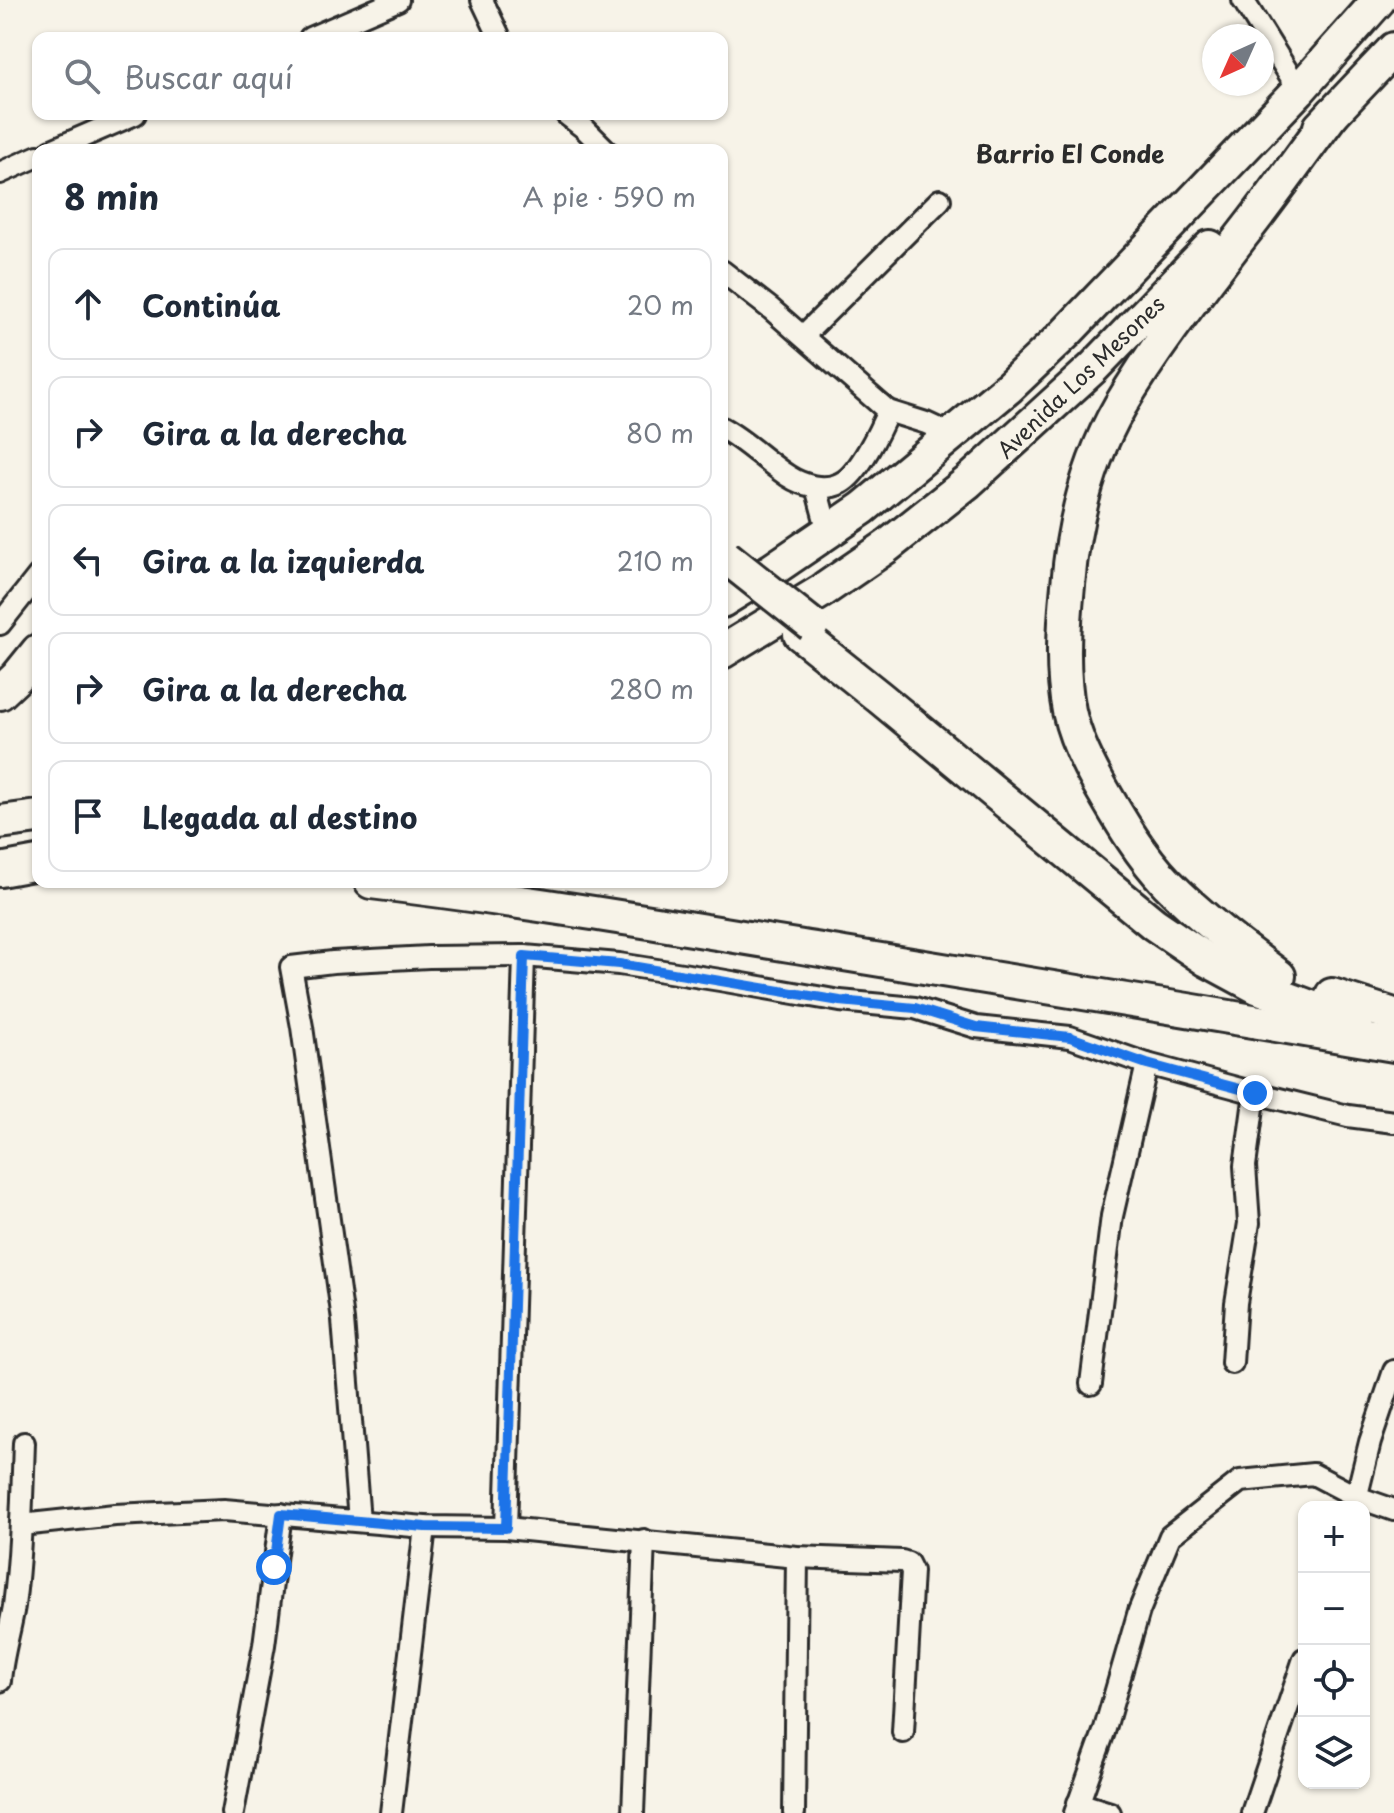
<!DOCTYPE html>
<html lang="es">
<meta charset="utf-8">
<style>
:root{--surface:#fff;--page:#f2f2f3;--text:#1f2937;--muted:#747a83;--line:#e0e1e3}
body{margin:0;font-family:"Playpen Sans",sans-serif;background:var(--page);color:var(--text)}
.controls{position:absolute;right:24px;bottom:24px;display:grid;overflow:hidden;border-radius:16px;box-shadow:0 2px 6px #0004}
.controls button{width:72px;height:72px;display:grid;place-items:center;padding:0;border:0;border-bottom:2px solid var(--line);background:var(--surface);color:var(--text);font:40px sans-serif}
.compass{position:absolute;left:1202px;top:24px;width:72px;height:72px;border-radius:50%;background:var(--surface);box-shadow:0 2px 6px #0004;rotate:225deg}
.stop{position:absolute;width:24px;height:24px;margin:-18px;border:6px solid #1a73e8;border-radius:50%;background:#fff}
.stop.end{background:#1a73e8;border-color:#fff;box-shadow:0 2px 8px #0008}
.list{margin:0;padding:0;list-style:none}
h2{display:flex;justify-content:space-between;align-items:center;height:104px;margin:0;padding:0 32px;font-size:34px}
h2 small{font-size:26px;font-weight:400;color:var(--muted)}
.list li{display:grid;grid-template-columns:52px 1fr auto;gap:24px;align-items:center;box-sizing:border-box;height:112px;margin:0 16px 16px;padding:0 16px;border:2px solid var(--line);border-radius:16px}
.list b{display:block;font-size:30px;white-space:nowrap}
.list em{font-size:26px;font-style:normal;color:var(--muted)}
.icon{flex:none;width:44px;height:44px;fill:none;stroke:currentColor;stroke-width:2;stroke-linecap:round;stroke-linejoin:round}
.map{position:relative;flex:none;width:1394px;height:1813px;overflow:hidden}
.search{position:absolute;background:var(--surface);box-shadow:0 2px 6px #0004;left:32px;top:32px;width:696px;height:88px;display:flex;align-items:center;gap:20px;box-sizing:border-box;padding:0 28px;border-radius:16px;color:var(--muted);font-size:30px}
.panel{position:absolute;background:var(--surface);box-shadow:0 2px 6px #0004;left:32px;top:144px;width:696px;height:744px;border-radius:16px}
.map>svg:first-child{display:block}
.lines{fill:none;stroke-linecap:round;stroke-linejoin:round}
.minor-casing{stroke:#2b2b2b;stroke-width:26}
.trunk-casing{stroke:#2b2b2b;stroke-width:38}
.minor{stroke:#f7f3e8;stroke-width:20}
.trunk{stroke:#f7f3e8;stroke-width:32}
.trunk-bridge-casing{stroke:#2b2b2b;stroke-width:38;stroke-linecap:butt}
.trunk-bridge{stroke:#f7f3e8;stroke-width:32}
.route{stroke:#1a73e8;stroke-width:10}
.labels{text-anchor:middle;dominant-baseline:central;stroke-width:8;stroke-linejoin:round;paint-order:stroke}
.street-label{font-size:22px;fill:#2b2b2b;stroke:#f7f3e8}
.neighbourhood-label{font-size:24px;font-weight:bold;fill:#2b2b2b;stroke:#f7f3e8}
</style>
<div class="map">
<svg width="1394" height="1813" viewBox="0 0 1394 1813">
<rect width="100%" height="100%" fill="#f7f3e8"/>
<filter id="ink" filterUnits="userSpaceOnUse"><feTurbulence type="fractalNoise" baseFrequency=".0125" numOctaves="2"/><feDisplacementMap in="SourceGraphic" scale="16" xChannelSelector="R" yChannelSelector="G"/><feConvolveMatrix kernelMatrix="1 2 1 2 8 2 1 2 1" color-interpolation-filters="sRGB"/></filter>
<g filter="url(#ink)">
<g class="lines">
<g class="minor-casing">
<g id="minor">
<polyline points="482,0 500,38"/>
<polyline points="1243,0 1299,90"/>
<polyline points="310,38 398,0"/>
<polyline points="566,114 584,128 606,150"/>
<polyline points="52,150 135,114"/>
<polyline points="0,173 38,156"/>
<polyline points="722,271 771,309 888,411 926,423 952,435"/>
<polyline points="803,336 940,200"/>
<path d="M722,428C746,441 765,461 788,476C802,485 824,492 841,483C859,474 880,430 888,411"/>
<polyline points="816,487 828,532"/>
<polyline points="0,624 38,576"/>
<polyline points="1232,1363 1236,1303 1249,1223 1245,1166 1255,1093"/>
<polyline points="1091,1384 1112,1216 1147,1064"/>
<polyline points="1354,1507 1370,1442 1394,1371"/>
<polyline points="359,1521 343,1320 302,1027 291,967 333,962 429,957 524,956 619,964 720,980 840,1001 915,1008 976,1027 1070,1037 1147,1064 1255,1093 1348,1116 1394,1122"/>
<polyline points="21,1525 115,1515 224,1510 425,1527 506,1528 797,1557 902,1561 908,1563 912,1571 903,1732"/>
<polyline points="506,1528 524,956"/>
<path d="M0,1681C2,1655 10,1631 14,1606C21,1552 22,1497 24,1443"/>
<polyline points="1078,1803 1110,1813"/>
<polyline points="233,1813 264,1645 281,1514"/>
<polyline points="391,1813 425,1527"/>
<polyline points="633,1813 644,1540"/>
<polyline points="794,1813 797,1557"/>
<polyline points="1075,1813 1104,1732 1139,1611 1170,1536 1240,1481 1313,1474 1357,1497 1394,1510"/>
<polyline points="1252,1813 1304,1659"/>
</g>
</g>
<g class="trunk-casing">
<g id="trunk">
<polyline points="1320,127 1394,49"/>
<polyline points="722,601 772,570 863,508 1009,387 1066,333 1299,90 1379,0"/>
<polyline points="800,634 879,697 1154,924 1207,960 1257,987 1356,1024"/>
<polyline points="722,652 822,591 886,547 968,482 1093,368 1210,247"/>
<polyline points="0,693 17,677 38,651"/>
<polyline points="0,822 38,817"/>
<polyline points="0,870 38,863"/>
<path d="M371,882C529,901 687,928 844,954C1027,984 1211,1013 1394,1045"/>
<path d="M1279,976C1240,947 1201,918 1167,883C1141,856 1121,822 1102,789C1088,765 1075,739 1069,711C1061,670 1064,626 1068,585C1073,523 1089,460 1120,406C1156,345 1200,290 1243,234C1274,195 1303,153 1333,113"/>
<polyline points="1332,995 1394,1015"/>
</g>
</g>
<use href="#minor" class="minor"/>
<use href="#trunk" class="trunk"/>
<g class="trunk-bridge-casing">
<polyline id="trunk-bridge" points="726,557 812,625"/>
</g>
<use href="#trunk-bridge" class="trunk-bridge"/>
</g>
</g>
<g class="lines" filter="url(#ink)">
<polyline class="route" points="274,1567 281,1514 425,1527 506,1528 524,956 619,964 840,1001 915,1008 976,1027 1070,1037 1147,1064 1255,1093"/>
</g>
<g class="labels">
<g class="street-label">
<text transform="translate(1080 376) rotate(-44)">Avenida Los Mesones</text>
</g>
<g class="neighbourhood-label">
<text x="1070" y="153">Barrio El Conde</text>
</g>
</g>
</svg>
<div class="controls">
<button>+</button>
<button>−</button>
<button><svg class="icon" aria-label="locate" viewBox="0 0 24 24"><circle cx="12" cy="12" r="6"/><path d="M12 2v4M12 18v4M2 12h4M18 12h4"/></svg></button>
<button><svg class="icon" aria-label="layers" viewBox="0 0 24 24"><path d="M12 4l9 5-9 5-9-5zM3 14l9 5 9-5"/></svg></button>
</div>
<svg class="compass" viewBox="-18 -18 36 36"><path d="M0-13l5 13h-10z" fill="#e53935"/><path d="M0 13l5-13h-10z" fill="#747a83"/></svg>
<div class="stop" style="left:274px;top:1567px"></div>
<div class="stop end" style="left:1255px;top:1093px"></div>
<div class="search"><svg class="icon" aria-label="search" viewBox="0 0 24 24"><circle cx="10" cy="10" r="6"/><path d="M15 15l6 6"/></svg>Buscar aquí</div>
<section class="panel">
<h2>8 min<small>A pie · 590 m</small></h2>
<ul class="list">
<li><svg class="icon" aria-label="ahead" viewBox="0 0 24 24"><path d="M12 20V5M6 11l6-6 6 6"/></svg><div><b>Continúa</b></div><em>20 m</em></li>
<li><svg class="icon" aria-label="right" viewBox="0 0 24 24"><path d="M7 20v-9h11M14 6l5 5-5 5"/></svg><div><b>Gira a la derecha</b></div><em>80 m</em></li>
<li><svg class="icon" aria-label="left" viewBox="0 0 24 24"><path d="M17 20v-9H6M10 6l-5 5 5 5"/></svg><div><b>Gira a la izquierda</b></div><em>210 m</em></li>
<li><svg class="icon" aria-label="right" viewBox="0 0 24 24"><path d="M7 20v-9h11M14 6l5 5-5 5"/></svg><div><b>Gira a la derecha</b></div><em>280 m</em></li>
<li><svg class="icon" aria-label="arrive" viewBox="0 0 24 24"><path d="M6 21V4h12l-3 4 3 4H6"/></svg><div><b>Llegada al destino</b></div></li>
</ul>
</section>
</div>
